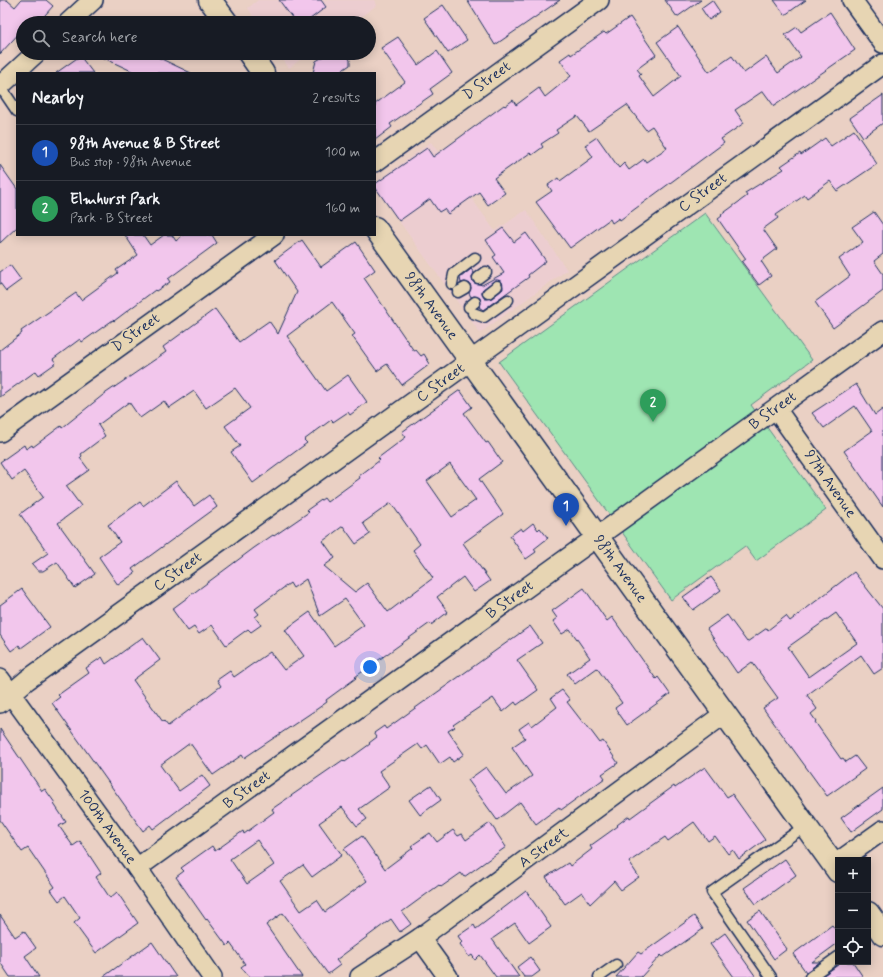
<!DOCTYPE html>
<meta charset="utf-8">
<style>
:root{--surface:#171b24;--page:#242831;--text:#f1f3f6;--muted:#9ea1a6;--line:#363941;--accent:#db2777}
body{margin:0;font-family:Mynerve,sans-serif;background:var(--page);color:var(--text)}
.controls{position:absolute;right:12px;bottom:12px;display:grid;overflow:hidden;border-radius:0px;box-shadow:0 2px 10px #0003}
.controls button{width:36px;height:36px;display:grid;place-items:center;padding:0;border:0;border-bottom:1px solid var(--line);background:var(--surface);color:var(--text);font:20px sans-serif}
.you{position:absolute;left:370px;top:667px;width:14px;height:14px;margin:-10px;border:3px solid #fff;border-radius:50%;background:#1a73e8;box-shadow:0 0 0 6px #1a73e833}
.badge{display:grid;place-items:center;width:26px;height:26px;border-radius:50%;background:var(--accent);color:#fff;font-size:13px;font-weight:700}
.pin{position:absolute;translate:-50% -33px;filter:drop-shadow(0 1px 2px #0008)}
.pin::after{content:'';position:absolute;top:21px;width:14px;height:12px;background:inherit;clip-path:polygon(0 0,100% 0,50% 100%)}
.list{margin:0;padding:0;list-style:none}
h2{display:flex;justify-content:space-between;align-items:center;height:52px;margin:0;padding:0 16px;font-size:17px}
h2 small{font-size:13px;font-weight:400;color:var(--muted)}
.list li{display:grid;grid-template-columns:26px 1fr auto;gap:12px;align-items:center;box-sizing:border-box;height:56px;padding:0 16px;border-top:1px solid var(--line)}
.list b{display:block;font-size:15px;white-space:nowrap}
.list p{margin:0;font-size:13px;white-space:nowrap;color:var(--muted)}
.list em{font-size:13px;font-style:normal;color:var(--muted)}
.icon{flex:none;width:22px;height:22px;fill:none;stroke:currentColor;stroke-width:2;stroke-linecap:round;stroke-linejoin:round}
.map{position:relative;flex:none;width:883px;height:977px;overflow:hidden}
.search{position:absolute;background:var(--surface);box-shadow:0 2px 10px #0003;left:16px;top:16px;width:360px;height:44px;display:flex;align-items:center;gap:10px;box-sizing:border-box;padding:0 14px;border-radius:22px;color:var(--muted);font-size:15px}
.panel{position:absolute;background:var(--surface);box-shadow:0 2px 10px #0003;left:16px;top:72px;width:360px;height:164px;border-radius:0px}
.map>svg:first-child{display:block}
.built{fill:#eccdd0}
.green{fill:#9ee5b2;stroke:#5c8a88}
.building{fill:#f2c6ec;stroke:#1b2f5e;fill-rule:evenodd}
.lines{fill:none;stroke-linecap:round;stroke-linejoin:round}
.service-casing{stroke:#1b2f5e;stroke-width:13}
.minor-casing{stroke:#1b2f5e;stroke-width:22}
.primary-casing{stroke:#1b2f5e;stroke-width:25}
.service{stroke:#e7d5b3;stroke-width:10}
.minor{stroke:#e7d5b3;stroke-width:19}
.primary{stroke:#e7d5b3;stroke-width:22}
.labels{text-anchor:middle;dominant-baseline:central;stroke-width:3.5;stroke-linejoin:round;paint-order:stroke}
.street-label{font-size:15px;fill:#1b2f5e;stroke:#e7d5b3}
</style>
<div class="map">
<svg width="883" height="977" viewBox="0 0 883 977">
<rect width="100%" height="100%" fill="#ead0c4"/>
<filter id="ink" filterUnits="userSpaceOnUse"><feTurbulence type="fractalNoise" baseFrequency=".025" numOctaves="2"/><feDisplacementMap in="SourceGraphic" scale="8" xChannelSelector="R" yChannelSelector="G"/><feConvolveMatrix kernelMatrix="1 2 1 2 8 2 1 2 1" color-interpolation-filters="sRGB"/></filter>
<g filter="url(#ink)">
<g class="built">
<polygon points="258,0 374,0 377,5 352,23 257,23 248,8"/>
<polygon points="278,53 309,53 289,68"/>
<polygon points="431,142 495,231 526,210 567,270 480,333 375,188 375,183"/>
</g>
<polygon class="green" points="705,213 812,360 751,405 826,510 756,561 745,546 671,600 499,362"/>
<g class="building">
<polygon points="0,0 7,0 15,7 21,0 46,0 53,6 38,23 23,23 23,29 0,54"/>
<polygon points="279,0 321,0 326,7 305,23 296,23"/>
<polygon points="467,0 560,0 495,45"/>
<polygon points="665,0 701,0 677,17"/>
<polygon points="712,0 720,12 709,20 701,8"/>
<polygon points="774,0 806,0 785,15"/>
<polygon points="443,5 467,40 448,53 424,18"/>
<polygon points="830,12 855,50 774,106 763,91 735,110 744,123 721,139 724,143 620,220 619,218 612,223 610,219 570,248 536,202 552,191 548,185 558,178 560,181 593,157 585,145 597,137 619,168 624,163 629,170 644,159 646,162 667,148 652,126 646,130 627,105 589,131 577,116 556,130 558,133 541,144 543,147 532,155 530,153 494,178 505,193 488,205 479,192 448,214 444,209 439,212 430,199 399,221 375,187 375,184 427,148 433,157 504,105 505,106 513,100 516,105 539,88 545,97 571,76 560,60 570,53 571,55 604,32 606,34 630,17 656,55 637,69 641,74 639,76 654,97 681,76 657,42 678,27 709,72 732,56 744,73 766,57 778,73 801,57 785,35 797,27 801,32"/>
<polygon points="398,37 418,65 437,51 452,73 430,89 433,94 390,124 392,127 375,140 375,104 405,82 381,48"/>
<polygon points="93,53 149,53 191,73 136,73"/>
<polygon points="330,53 345,53 350,60 350,65 338,73 313,73 316,61"/>
<polygon points="80,56 93,73 56,73"/>
<polygon points="883,95 883,123 863,137 850,118"/>
<polygon points="854,130 877,164 837,191 830,181 807,198 805,195 776,215 778,218 763,229 777,249 761,261 771,276 759,285 742,262 746,259 718,219 722,216 721,215 747,196 745,193 784,169 781,166 800,153 801,155 825,138 831,146"/>
<polygon points="0,165 17,189 17,227 0,243"/>
<polygon points="874,212 883,225 883,254 874,261 883,274 883,291 833,328 815,302 850,276 839,259 863,242 852,227"/>
<path d="M503,228L514,242L526,233L546,261L528,275L529,277L483,310L479,307L481,304L480,298L474,296L471,297L469,293L471,288L470,284L465,282L461,283L460,278L471,269L474,273L472,278L473,282L482,285L504,273L493,257L496,255L486,240ZM496,280L502,282L503,289L492,298L485,299L482,294V290Z"/>
<polygon points="125,235 143,235 150,245 164,235 172,235 176,241 183,235 212,235 217,243 168,279 170,282 156,291 155,290 114,321 113,320 82,342 80,339 53,359 56,363 39,375 36,371 0,397 0,350 22,333 21,331 76,293 81,300 118,273 116,270 138,255"/>
<polygon points="302,240 321,267 356,242 375,270 364,278 414,351 416,350 421,356 424,354 430,364 402,385 387,364 377,371 352,336 355,334 332,302 287,336 326,391 348,375 367,402 350,415 348,412 333,422 331,420 304,440 307,443 253,483 231,452 240,446 225,426 250,408 235,388 206,408 194,391 169,408 164,401 140,418 129,402 98,425 105,436 81,454 82,456 80,458 89,470 66,486 81,506 58,523 95,574 75,588 57,562 43,571 38,571 32,564 48,553 20,514 43,497 24,471 12,480 0,462 24,445 26,449 32,445 33,447 61,426 62,428 103,395 166,352 163,347 215,309 239,342 269,321 278,334 297,292 275,260"/>
<polygon points="10,265 21,280 6,291 0,283 0,272"/>
<polygon points="856,384 875,415 883,409 883,507 844,451 872,431 855,406 824,428 812,413"/>
<path d="M460,390L472,407L464,413L486,443L488,442L502,462L479,479L503,514L463,543L490,581L474,592L463,577L437,597L448,612L431,625L430,623L355,677L356,678L326,700L327,702L317,709L244,758L242,755L213,775L190,743L160,765L179,791L202,775L210,786L153,829L150,825L143,831L52,703L60,697L58,695L89,673L86,668L102,657L106,664L143,637L160,660L133,680L163,722L164,721L168,726L221,686L217,680L230,671L234,677L270,652L284,670L304,656L285,630L310,612L334,646L364,625L345,599L320,616L306,579L293,588L290,583L255,609L259,614L255,617L261,625L251,632L248,629L226,645L212,625L199,634L194,627L188,631L172,609L254,548L273,535L274,536L309,512L307,510L324,498L327,502L360,478L359,476L380,460L378,458L406,437L402,432ZM450,464L476,500L452,517L427,481ZM391,503L420,544L413,550L433,578L388,612L367,583L355,592L324,566L335,558L323,541L343,526L356,544L370,534L363,523Z"/>
<polygon points="176,481 194,506 209,495 217,507 132,569 135,573 118,585 99,557 120,542 108,525 140,502 143,506"/>
<polygon points="533,523 538,530 540,528 548,538 534,549 536,552 526,559 510,536 521,528 523,531"/>
<path d="M854,572L883,609V668L874,674L861,655L807,695L817,709L811,714L816,721L815,722L841,759L843,758L846,762L855,756L865,769L827,796L763,708L778,698L752,662L737,673L707,629L727,615L747,642L767,628L768,630L786,616L790,621ZM836,613L857,643L809,677L788,647Z"/>
<polygon points="711,577 721,590 693,610 683,597"/>
<polygon points="584,588 607,621 612,617 656,679 658,677 670,694 627,725 615,708 622,703 597,668 575,684 567,674 590,658 570,629 562,634 553,621 557,618 552,611"/>
<polygon points="22,589 50,627 21,648 19,645 11,651 0,635 0,605"/>
<path d="M530,626L542,643L517,660L538,690L517,705L515,702L503,712L493,698L453,725L455,727L448,731L464,754L453,762L450,757L440,764L427,745L422,749L418,744L379,771L390,787L359,809L367,819L357,826L342,807L319,823L342,855L312,877L303,865L280,881L301,911L317,900L325,912L367,881L344,849L362,836L385,869L413,848L411,846L430,833L437,842L453,830L458,836L462,834L466,840L490,823L506,847L464,877L461,873L441,887L439,885L402,912L411,924L400,932L391,919L336,960L340,965L328,974L283,913L266,925L302,977H249L241,967L245,964L230,943L227,946L207,919L206,920L176,877L184,871L181,868L212,846L215,851L243,831L244,834L274,812L272,809L343,760L345,762L370,744L369,743L377,737L374,733L384,726L386,729ZM257,840L274,865L247,884L230,859Z"/>
<polygon points="562,690 570,700 567,702 584,724 585,723 600,743 603,741 618,763 602,774 605,778 561,810 559,807 536,824 520,802 497,820 468,780 486,767 506,794 532,776 512,747 525,738 519,729 529,722 532,726 557,707 551,698"/>
<polygon points="0,729 42,791 45,789 55,803 54,804 66,822 59,826 73,846 80,841 101,873 96,877 110,898 117,892 138,923 96,953 74,923 80,918 65,896 59,901 51,890 55,887 28,848 22,852 0,820"/>
<polygon points="705,767 727,797 732,794 765,840 739,859 733,850 728,854 715,836 708,841 694,822 668,841 665,837 629,862 639,877 621,890 614,881 590,904 582,892 565,904 546,877 568,863 570,866 592,849 590,846 618,826 617,825 629,816 630,818 674,786 675,788"/>
<polygon points="431,785 441,800 420,815 409,800"/>
<polygon points="883,788 883,809 851,832 841,818"/>
<polygon points="785,859 796,875 756,904 744,888"/>
<polygon points="526,891 551,927 529,943 515,923 492,939 519,977 496,977 480,955 475,960 472,955 469,957 460,944 462,942 458,936 474,925 476,929"/>
<polygon points="760,911 787,949 774,959 747,920"/>
<polygon points="0,915 15,937 24,931 36,948 25,956 39,977 10,977 0,962"/>
<polygon points="694,916 703,929 663,957 661,955 641,977 616,977 638,952 641,954"/>
<polygon points="832,925 838,933 838,943 812,962 820,962 806,972 793,954"/>
<polygon points="725,933 756,977 734,977 710,944"/>
<polygon points="152,942 176,977 103,977"/>
<polygon points="530,957 540,971 532,977 524,977 517,967"/>
<polygon points="842,962 853,962 863,977 821,977"/>
</g>
<g class="lines">
<g class="service-casing">
<g id="service">
<polyline points="0,86 17,111"/>
<polyline points="478,278 486,272"/>
<polyline points="452,284 454,274 475,258"/>
<polyline points="458,292 465,288"/>
<polyline points="488,293 497,286"/>
<polyline points="469,307 475,302"/>
<polyline points="473,313 484,317 508,300"/>
<polyline points="599,977 616,965"/>
<polyline points="771,977 712,892 805,826"/>
<polyline points="810,977 838,957"/>
</g>
</g>
<g class="minor-casing">
<g id="minor">
<polyline points="852,0 883,43"/>
<polyline points="68,23 93,0"/>
<polyline points="0,86 36,53"/>
<polyline points="375,162 599,0"/>
<polyline points="776,409 883,559"/>
<polyline points="0,432 274,235"/>
<polyline points="0,679 137,868 212,977"/>
<polyline points="0,703 27,680 883,64"/>
<polyline points="841,860 883,830"/>
<polyline points="137,868 883,331"/>
<polyline points="420,938 448,977"/>
<polyline points="360,977 420,938 724,714"/>
</g>
</g>
<g class="primary-casing">
<g id="primary">
<polyline points="210,0 227,23"/>
<polyline points="249,53 263,73"/>
<polyline points="375,228 838,871"/>
<polyline points="868,913 883,934"/>
</g>
</g>
<use href="#service" class="service"/>
<use href="#minor" class="minor"/>
<use href="#primary" class="primary"/>
</g>
</g>
<g class="labels">
<g class="street-label">
<text transform="translate(487 81) rotate(-36)">D Street</text>
<text transform="translate(703 193) rotate(-36)">C Street</text>
<text transform="translate(431 306) rotate(54)">98th Avenue</text>
<text transform="translate(136 333) rotate(-36)">D Street</text>
<text transform="translate(441 383) rotate(-36)">C Street</text>
<text transform="translate(773 411) rotate(-36)">B Street</text>
<text transform="translate(830 484) rotate(55)">97th Avenue</text>
<text transform="translate(620 569) rotate(54)">98th Avenue</text>
<text transform="translate(178 572) rotate(-36)">C Street</text>
<text transform="translate(510 600) rotate(-36)">B Street</text>
<text transform="translate(247 790) rotate(-36)">B Street</text>
<text transform="translate(107 827) rotate(54)">100th Avenue</text>
<text transform="translate(544 848) rotate(-36)">A Street</text>
</g>
</g>
</svg>
<div class="controls">
<button>+</button>
<button>−</button>
<button><svg class="icon" aria-label="locate" viewBox="0 0 24 24"><circle cx="12" cy="12" r="6"/><path d="M12 2v4M12 18v4M2 12h4M18 12h4"/></svg></button>
</div>
<div class="you"></div>
<div class="pin badge" style="left:566px;top:526px;background:#1a4fb4">1</div>
<div class="pin badge" style="left:653px;top:422px;background:#2e9e5b">2</div>
<div class="search"><svg class="icon" aria-label="search" viewBox="0 0 24 24"><circle cx="10" cy="10" r="6"/><path d="M15 15l6 6"/></svg>Search here</div>
<section class="panel">
<h2>Nearby<small>2 results</small></h2>
<ul class="list">
<li><span class="badge" style="background:#1a4fb4">1</span><div><b>98th Avenue &amp; B Street</b><p>Bus stop · 98th Avenue</p></div><em>100 m</em></li>
<li><span class="badge" style="background:#2e9e5b">2</span><div><b>Elmhurst Park</b><p>Park · B Street</p></div><em>160 m</em></li>
</ul>
</section>
</div>
